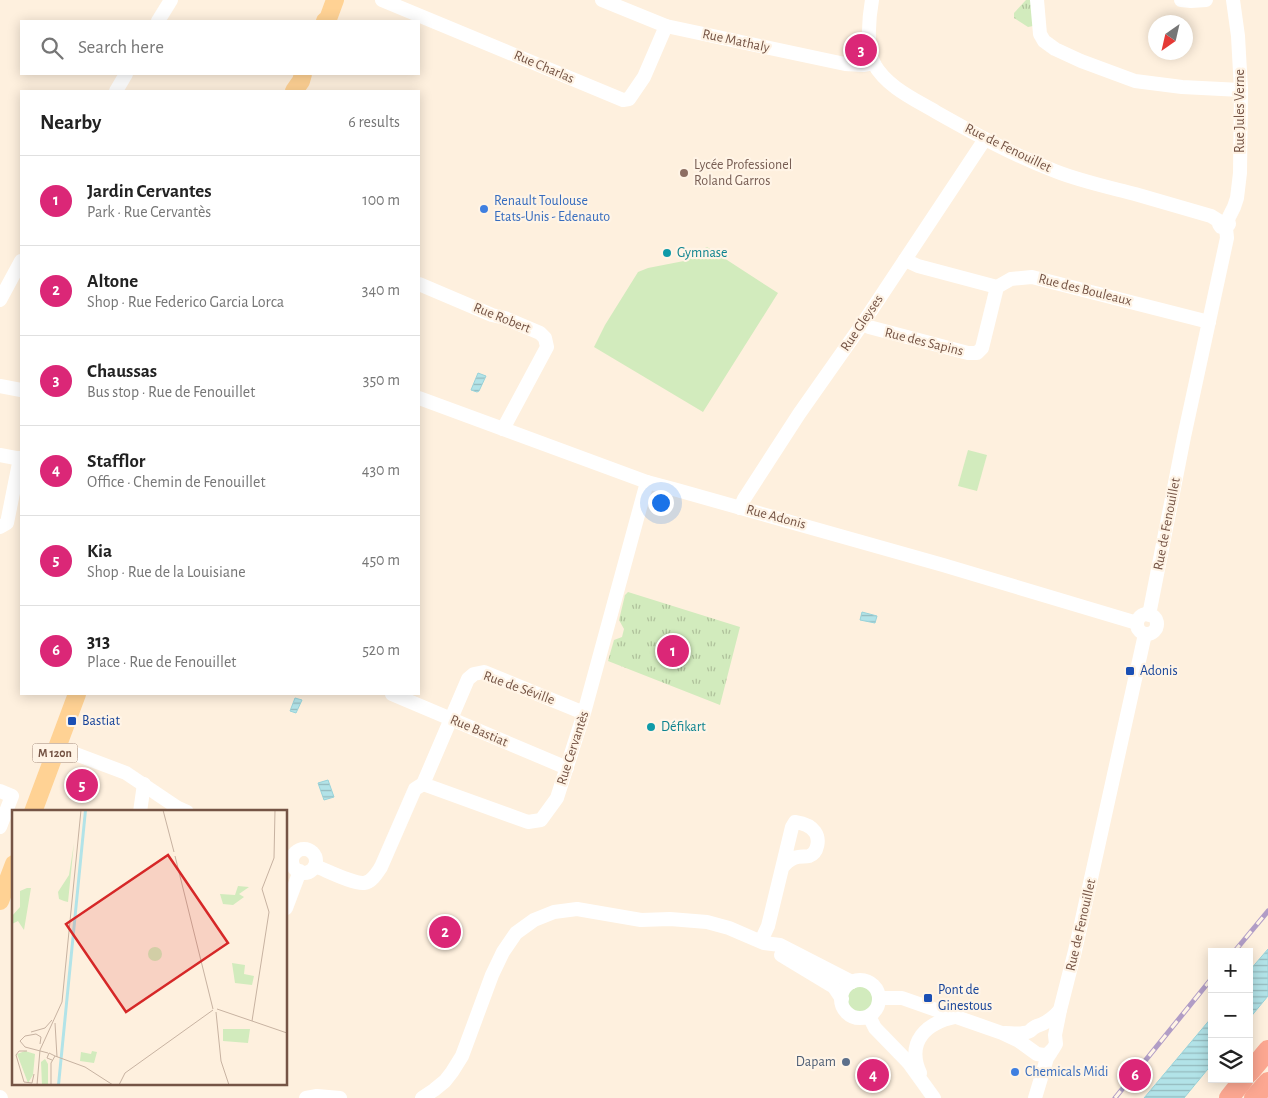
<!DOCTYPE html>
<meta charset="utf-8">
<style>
:root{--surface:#fff;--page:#f6f6f6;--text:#222;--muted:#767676;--line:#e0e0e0;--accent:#db2777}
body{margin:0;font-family:"Alegreya Sans",sans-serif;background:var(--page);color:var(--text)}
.controls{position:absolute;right:15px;bottom:15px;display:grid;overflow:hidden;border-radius:0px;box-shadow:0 2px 12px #0003}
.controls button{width:45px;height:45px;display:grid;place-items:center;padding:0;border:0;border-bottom:1px solid var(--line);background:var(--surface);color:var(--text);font:25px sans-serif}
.compass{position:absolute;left:1148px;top:15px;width:45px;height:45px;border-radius:50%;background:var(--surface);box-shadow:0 2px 12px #0003;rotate:214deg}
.you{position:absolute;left:660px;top:502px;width:18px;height:18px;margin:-12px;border:4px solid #fff;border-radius:50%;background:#1a73e8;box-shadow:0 0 0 8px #1a73e833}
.badge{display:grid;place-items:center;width:32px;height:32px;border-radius:50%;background:var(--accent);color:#fff;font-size:16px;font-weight:700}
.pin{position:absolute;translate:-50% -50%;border:2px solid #fff;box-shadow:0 1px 5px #0006}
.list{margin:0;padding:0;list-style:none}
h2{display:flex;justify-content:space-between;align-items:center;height:65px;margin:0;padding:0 20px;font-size:21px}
h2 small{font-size:16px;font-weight:400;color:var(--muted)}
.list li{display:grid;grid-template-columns:32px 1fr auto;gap:15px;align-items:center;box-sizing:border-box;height:90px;padding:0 20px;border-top:1px solid var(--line)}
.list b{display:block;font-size:19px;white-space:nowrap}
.list p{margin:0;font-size:16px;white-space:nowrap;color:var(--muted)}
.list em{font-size:16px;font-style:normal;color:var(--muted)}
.icon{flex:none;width:28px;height:28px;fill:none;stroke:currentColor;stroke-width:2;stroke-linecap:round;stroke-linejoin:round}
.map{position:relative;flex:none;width:1268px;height:1098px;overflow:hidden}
.search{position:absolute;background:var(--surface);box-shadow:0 2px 12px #0003;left:20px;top:20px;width:400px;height:55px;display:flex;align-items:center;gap:12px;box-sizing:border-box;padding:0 18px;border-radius:0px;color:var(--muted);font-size:19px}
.panel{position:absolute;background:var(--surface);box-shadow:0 2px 12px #0003;left:20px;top:90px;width:400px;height:605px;border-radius:0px}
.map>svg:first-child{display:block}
.green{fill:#d2ebbd}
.park{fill:url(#park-tufts)}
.water{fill:url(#water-rules);stroke:#98d3da}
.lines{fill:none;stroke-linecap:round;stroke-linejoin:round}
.minor{stroke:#fff;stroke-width:14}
.major{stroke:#ffd294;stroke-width:18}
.highway{stroke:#fca791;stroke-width:20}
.rail-casing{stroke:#b19dc6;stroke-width:5}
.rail{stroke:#fff4e6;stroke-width:3;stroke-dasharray:9;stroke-linecap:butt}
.education-dot{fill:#8d6e63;stroke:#fff4e6;stroke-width:2}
.shop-dot{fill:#3f7fe0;stroke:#fff4e6;stroke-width:2}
.culture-dot{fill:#0f9aa8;stroke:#fff4e6;stroke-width:2}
.transit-dot{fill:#1a4fb4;stroke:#fff4e6;stroke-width:2}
.service-dot{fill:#5c6f8a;stroke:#fff4e6;stroke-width:2}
.labels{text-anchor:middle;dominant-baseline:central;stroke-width:4.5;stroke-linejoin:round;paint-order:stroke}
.shield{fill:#fff4e6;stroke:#9e8475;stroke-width:1}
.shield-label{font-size:12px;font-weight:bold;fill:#755445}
.street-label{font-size:14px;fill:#755445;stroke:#fff4e6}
.education-label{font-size:14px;fill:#785e54;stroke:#fff4e6;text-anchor:start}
.shop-label{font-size:14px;fill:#366cbe;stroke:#fff4e6;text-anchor:start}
.culture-label{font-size:14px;fill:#0d838f;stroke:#fff4e6;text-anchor:start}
.transit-label{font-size:14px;fill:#164399;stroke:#fff4e6;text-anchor:start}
.service-label{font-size:14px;fill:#4e5e75;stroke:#fff4e6;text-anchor:end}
.inset-road{fill:none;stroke:#c7b2a1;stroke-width:1}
.view{fill:#d62828;fill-opacity:0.15;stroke:#d62828;stroke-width:2.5}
.inset-edge{fill:none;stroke:#755445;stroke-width:2.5}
</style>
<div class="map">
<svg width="1268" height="1098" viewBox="0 0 1268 1098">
<defs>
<pattern id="park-tufts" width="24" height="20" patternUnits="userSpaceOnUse" patternTransform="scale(1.25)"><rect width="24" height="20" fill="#d2ebbd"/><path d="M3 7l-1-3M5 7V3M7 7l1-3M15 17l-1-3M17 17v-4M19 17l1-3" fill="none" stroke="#afc19b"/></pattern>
<pattern id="water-rules" width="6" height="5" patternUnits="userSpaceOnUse" patternTransform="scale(1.25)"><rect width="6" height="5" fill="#b2e3e8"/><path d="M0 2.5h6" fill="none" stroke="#95bbbe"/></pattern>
</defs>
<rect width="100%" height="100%" fill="#fef0de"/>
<g class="green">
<polygon points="707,247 778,293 703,412 594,347 605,325 638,272 648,268 689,260 688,256"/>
<polygon points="968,450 987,455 977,491 958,486"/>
<circle cx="860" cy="999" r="13"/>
</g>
<g class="park">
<polygon points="1026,0 1033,0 1033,26 1028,27 1014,18 1014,13"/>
<polygon points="628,592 740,627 720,705 608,661 614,640 622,637 624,629 619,620 625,595"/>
</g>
<g class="water">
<polygon points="478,373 486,376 479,391 477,392 471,390"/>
<polygon points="862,612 877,616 875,623 860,620"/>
<polygon points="295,698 302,700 296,713 290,711"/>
<polygon points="328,780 334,797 324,800 318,783"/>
<polygon points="1268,949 1268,996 1249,1019 1249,971"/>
<polygon points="1212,1017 1212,1064 1184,1098 1144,1098"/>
</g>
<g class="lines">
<g class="minor">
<polyline points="382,0 623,100 629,99 644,77 666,26"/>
<polyline points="602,0 666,26 845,64 863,65 874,63"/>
<path d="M872,0C869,17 866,48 874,64C887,87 914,99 936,112C975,134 1013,155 1055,171C1080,181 1108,187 1135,194C1160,201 1186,209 1211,216L1219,221V224L1221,227L1226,228"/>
<polyline points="1037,0 1040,34 1044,41 1055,49 1081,61 1135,81 1182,87 1241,90"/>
<polyline points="1181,0 1191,1 1206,0"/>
<polyline points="158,21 171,0"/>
<polyline points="116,91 126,74"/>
<polyline points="905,260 918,266 997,287 1011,279 1032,277 1209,322"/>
<polyline points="419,284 492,315 505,318 540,333 545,338 547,347 503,429"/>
<polyline points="0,300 21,261"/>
<polyline points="863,323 869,327 968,353 977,353 982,348 997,287"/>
<polyline points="0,386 21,390"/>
<polyline points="419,398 647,482 677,490 943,565 1137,623"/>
<polyline points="0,455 21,459"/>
<polyline points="740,508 744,499 799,414 863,323 985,139"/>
<polyline points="0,527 7,523 20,458"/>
<circle cx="1147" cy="624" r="10"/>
<polyline points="1149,615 1184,437 1227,238 1226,228 1229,224 1228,219 1234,207 1237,198 1240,173 1241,90 1238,36 1233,0"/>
<polyline points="392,694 567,768"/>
<polyline points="584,713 484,672 474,674 468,679 423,784 528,822 541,820 557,798 584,713 647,482"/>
<polyline points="57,747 126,773 178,808 187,812"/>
<polyline points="0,791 12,796 0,827"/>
<polyline points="140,812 144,784"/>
<circle cx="304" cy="861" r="12"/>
<path d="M315,866C326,870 353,884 364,883C372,882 377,873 381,867L415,789L423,784"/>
<polyline points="286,908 300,871"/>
<path d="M761,941L768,926L792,827L795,822C802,823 811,826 815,832C820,839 818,853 809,856C805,857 799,856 794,858C789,860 785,864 782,868"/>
<polyline points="781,955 834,987 842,999"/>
<circle cx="860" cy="999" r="19"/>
<polyline points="879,998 902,998 1002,1033 1019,1041 1037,1054 1044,1055 1048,1054 1053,1049 1056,1044 1055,1035 1060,1010 1075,951 1145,634"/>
<polyline points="869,1016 875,1028 908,1062 934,1098"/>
<path d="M1005,1033C1013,1033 1023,1035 1030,1031C1032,1029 1034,1027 1037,1026C1047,1023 1053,1018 1060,1010"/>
<path d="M920,1073C906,1042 926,1023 955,1017"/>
<polyline points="0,1097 1,1098"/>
<polyline points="306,1098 317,1096 340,1098"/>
<polyline points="422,1098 434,1090 445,1081 452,1072 462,1056 492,975 503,952 516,933 534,920 554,912 577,909 641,920 670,919 707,922 729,928 764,943 780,945 852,982"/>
<polyline points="1035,1098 1047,1058 1051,1052"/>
</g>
<g class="major">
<polyline points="325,21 328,19 335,0"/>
<polyline points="294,91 301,81 303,74"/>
<polyline points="33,812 77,694"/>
<polyline points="0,901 14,864"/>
</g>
<g class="highway">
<polyline points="1249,1073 1268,1050"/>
<polyline points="1229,1098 1244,1079"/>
<polyline points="1254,1098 1268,1082"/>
</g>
<g class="rail-casing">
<g id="rail">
<polyline points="1234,952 1268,911"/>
<polyline points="1115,1098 1212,978"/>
</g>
</g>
<use href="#rail" class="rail"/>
</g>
<circle class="education-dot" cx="684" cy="173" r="5"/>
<g class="shop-dot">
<circle cx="484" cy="209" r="5"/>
<circle cx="1015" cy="1072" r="5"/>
</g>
<g class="culture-dot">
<circle cx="667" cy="253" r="5"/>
<circle cx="651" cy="727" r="5"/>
</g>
<g class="transit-dot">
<rect x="1125" y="666" width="10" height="10" rx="2.5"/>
<rect x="67" y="716" width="10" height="10" rx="2.5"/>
<rect x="923" y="993" width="10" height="10" rx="2.5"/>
</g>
<circle class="service-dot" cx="846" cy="1062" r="5"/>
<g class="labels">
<rect class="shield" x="32.5" y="743.5" width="45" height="19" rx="4"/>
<g class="shield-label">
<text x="55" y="753">M 120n</text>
</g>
<g class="street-label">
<text transform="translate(736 41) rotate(12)">Rue Mathaly</text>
<text transform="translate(544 67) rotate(23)">Rue Charlas</text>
<text transform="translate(1240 111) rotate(-90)">Rue Jules Verne</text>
<text transform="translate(1008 148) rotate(26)">Rue de Fenouillet</text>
<text transform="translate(1085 290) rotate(14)">Rue des Bouleaux</text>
<text transform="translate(502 318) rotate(22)">Rue Robert</text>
<text transform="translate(862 323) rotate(-56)">Rue Gleyses</text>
<text transform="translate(924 342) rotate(14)">Rue des Sapins</text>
<text transform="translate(776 517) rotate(15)">Rue Adonis</text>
<text transform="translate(1167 524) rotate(-79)">Rue de Fenouillet</text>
<text transform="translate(519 688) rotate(20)">Rue de Séville</text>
<text transform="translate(479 731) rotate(23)">Rue Bastiat</text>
<text transform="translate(573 748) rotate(-72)">Rue Cervantès</text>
<text transform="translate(1081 925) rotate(-77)">Rue de Fenouillet</text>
</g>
<g class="education-label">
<text x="694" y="165">Lycée Professionel<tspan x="694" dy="16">Roland Garros</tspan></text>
</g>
<g class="shop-label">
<text x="494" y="201">Renault Toulouse<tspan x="494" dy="16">Etats-Unis - Edenauto</tspan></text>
<text x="1025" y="1072">Chemicals Midi</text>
</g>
<g class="culture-label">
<text x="677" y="253">Gymnase</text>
<text x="661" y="727">Défikart</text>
</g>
<g class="transit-label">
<text x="1140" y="671">Adonis</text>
<text x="82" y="721">Bastiat</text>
<text x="938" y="990">Pont de<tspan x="938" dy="16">Ginestous</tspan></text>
</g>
<g class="service-label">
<text x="836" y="1062">Dapam</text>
</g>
</g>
<g transform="translate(12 810)">
<rect width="275" height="275" fill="#fef0de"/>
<path d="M62,33L56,92L52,91L47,89L46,82L57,65ZM15,78H19L12,120L6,111L0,114V106L8,97V81ZM136 144a7 7 0 1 1 14 0a7 7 0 1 1-14 0ZM211,219H238L236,233L211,231ZM13,241L23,244L21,265L16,273L5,244ZM80,241L85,242L82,253L68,251L69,242L79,244ZM33,249L36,254V274L30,275L29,252Z" fill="#d2ebbd"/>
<path d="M226,76L237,77L227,84L232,87L221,95L211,94L208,84L223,85ZM220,153L233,155L232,164L242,166L240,175L223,173Z" fill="#d2ebbd"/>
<path d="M72,0H75L48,275H45Z" fill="#b2e3e8"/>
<path class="inset-road" d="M151,0L162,42M163,46L201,199M205,199L275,223M204,202L209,251L217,275M240,211L257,102L250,79L262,48L263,0M43,213L45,247M19,222L33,218L40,210M28,234L29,227L24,224L13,226L8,231L13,237L36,243M15,241H7L4,245L12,272L20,273L22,264M43,246L73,257L101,275M25,275L28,240L50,192L69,0M39,275V253L43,246L37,243L35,248L40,250M107,275L113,263L201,200"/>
<path class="view" d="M156,45L216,133L114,202L54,114Z"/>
<rect width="275" height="275" class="inset-edge"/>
</g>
</svg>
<div class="controls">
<button>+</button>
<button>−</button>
<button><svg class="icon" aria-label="layers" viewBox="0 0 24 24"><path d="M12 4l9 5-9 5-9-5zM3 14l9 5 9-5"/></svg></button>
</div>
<svg class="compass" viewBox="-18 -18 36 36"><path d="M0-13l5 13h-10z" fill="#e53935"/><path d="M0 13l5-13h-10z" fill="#767676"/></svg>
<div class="you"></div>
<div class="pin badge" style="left:673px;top:651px">1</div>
<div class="pin badge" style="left:445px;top:932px">2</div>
<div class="pin badge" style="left:861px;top:50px">3</div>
<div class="pin badge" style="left:873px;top:1075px">4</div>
<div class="pin badge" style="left:82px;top:785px">5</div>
<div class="pin badge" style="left:1135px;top:1075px">6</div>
<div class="search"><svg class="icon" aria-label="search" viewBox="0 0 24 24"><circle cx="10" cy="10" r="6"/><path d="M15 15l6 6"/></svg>Search here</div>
<section class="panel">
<h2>Nearby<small>6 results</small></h2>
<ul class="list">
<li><span class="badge">1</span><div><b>Jardin Cervantes</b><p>Park · Rue Cervantès</p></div><em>100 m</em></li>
<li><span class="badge">2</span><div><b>Altone</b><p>Shop · Rue Federico Garcia Lorca</p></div><em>340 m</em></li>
<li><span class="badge">3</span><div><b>Chaussas</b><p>Bus stop · Rue de Fenouillet</p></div><em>350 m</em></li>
<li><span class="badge">4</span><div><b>Stafflor</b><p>Office · Chemin de Fenouillet</p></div><em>430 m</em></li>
<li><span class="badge">5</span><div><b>Kia</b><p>Shop · Rue de la Louisiane</p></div><em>450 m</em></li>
<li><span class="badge">6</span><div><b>313</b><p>Place · Rue de Fenouillet</p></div><em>520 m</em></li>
</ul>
</section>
</div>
